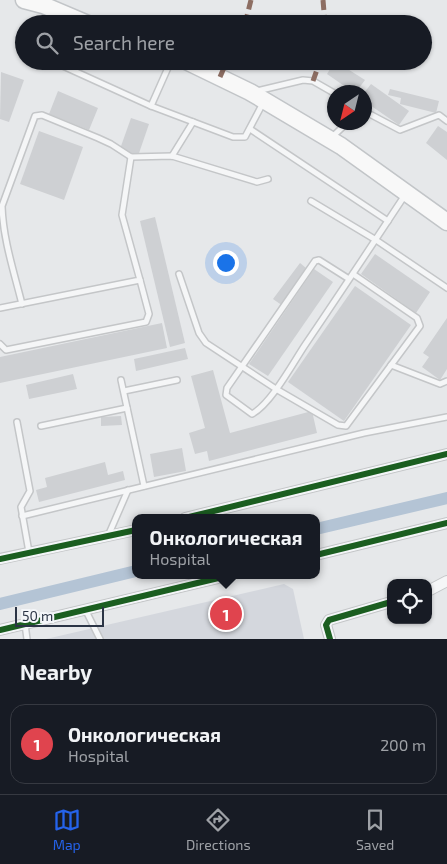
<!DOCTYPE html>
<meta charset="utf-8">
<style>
:root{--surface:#171b24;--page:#242831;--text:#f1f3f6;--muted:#9ea1a6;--line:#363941;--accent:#2563eb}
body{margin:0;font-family:"Exo 2",sans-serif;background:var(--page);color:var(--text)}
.controls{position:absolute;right:15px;bottom:15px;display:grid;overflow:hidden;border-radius:10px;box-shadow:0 1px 4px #0004}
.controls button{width:45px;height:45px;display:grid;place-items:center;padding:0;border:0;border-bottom:1px solid var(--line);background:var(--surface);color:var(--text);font:25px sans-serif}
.compass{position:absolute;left:327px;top:85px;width:45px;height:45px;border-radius:50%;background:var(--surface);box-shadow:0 1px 4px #0004;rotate:215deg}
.scale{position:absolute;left:15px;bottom:12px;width:89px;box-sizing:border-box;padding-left:5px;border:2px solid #2b3445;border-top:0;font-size:14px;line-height:18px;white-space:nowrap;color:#2b3445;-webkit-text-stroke:4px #f4f6f9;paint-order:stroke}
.you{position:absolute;left:225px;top:262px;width:18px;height:18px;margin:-12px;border:4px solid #fff;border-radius:50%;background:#1a73e8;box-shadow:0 0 0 8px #1a73e833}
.badge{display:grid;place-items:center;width:32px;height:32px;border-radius:50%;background:var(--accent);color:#fff;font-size:16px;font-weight:700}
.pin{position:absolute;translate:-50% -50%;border:2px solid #fff;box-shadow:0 1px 5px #0006}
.popup{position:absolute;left:132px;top:514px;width:188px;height:65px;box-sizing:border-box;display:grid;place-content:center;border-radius:10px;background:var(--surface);filter:drop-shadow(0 1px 4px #0005);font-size:16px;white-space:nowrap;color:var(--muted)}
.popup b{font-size:19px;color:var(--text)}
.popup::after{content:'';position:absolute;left:50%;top:100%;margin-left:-10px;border:10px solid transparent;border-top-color:var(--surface)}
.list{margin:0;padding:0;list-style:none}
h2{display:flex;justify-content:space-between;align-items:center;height:65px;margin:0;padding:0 20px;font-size:21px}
h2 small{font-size:16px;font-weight:400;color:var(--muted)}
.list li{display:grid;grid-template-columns:32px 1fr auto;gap:15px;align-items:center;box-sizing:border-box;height:80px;margin:0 10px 10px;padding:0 10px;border:1px solid var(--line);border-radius:15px}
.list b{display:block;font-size:19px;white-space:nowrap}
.list p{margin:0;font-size:16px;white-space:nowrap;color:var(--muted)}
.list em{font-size:16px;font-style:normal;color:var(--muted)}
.icon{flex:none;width:28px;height:28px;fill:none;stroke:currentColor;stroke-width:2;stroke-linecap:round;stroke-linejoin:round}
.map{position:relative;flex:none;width:447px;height:639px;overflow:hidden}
.search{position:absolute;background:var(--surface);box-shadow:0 1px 4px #0004;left:15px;right:15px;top:15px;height:55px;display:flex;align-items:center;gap:12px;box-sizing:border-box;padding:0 18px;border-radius:28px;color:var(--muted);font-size:19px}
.sheet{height:155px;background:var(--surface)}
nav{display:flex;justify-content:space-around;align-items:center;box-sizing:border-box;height:70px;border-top:1px solid var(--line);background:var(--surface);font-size:14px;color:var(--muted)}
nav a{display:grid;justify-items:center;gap:2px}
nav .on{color:var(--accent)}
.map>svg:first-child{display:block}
.built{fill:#d4d7dd}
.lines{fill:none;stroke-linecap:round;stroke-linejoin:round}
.canal{stroke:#b4c4d5;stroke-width:12}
.building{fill:#ced0d3}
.service-casing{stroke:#c4c6c8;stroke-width:8}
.minor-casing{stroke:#c4c6c8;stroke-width:12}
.primary-casing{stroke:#c2c5c8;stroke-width:19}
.service{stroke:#f5f6f7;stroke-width:5}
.minor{stroke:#f5f6f7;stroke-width:10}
.primary{stroke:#f8f8f8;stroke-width:16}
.quiet{stroke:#8d6e63;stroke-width:5;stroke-dasharray:10 5;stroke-linecap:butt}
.cycleway-casing{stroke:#f4f6f9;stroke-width:9}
.cycleway{stroke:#1b5e20;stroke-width:6}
</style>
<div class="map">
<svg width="447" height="639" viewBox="0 0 447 639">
<rect width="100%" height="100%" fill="#e6e8ea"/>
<polygon class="built" points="284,584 293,589 304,639 46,639"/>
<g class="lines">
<g class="canal">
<polyline points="316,529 447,498"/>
<polyline points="0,604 136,571"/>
</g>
</g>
<g class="building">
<polygon points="335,61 365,80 356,92 353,92 327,74"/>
<polygon points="1,72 24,80 9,122 0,119"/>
<polygon points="371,84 409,111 399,125 364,101 364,93"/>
<polygon points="390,89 439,101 436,113 400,104 401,98 388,95"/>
<polygon points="58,91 98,108 89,130 49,114"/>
<polygon points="131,118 149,124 138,156 120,149"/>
<polygon points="438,126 447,132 447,160 426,143"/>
<polygon points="39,131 83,147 64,200 20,184"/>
<polygon points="155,217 185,343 170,347 140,221"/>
<polygon points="375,254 430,292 416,313 361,274"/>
<polygon points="300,263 306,268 296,283 298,285 283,306 273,299"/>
<polygon points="314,269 333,282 268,376 249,364"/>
<polygon points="355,286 411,325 344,421 288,382"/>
<polygon points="447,318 447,369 440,380 422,367 429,357 423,353"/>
<polygon points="162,323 167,348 0,383 0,357"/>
<polygon points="185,348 188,359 136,371 134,359"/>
<polygon points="213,370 230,433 312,411 317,433 209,461 207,451 195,454 189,433 205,428 191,376"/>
<polygon points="73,374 77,389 29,399 26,385"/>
<polygon points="121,416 122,425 101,426 101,417"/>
<polygon points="182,448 186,471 154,477 150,454"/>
<polygon points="105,462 108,475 123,471 125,480 39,502 36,490 47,487 45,478"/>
</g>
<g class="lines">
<g class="service-casing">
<g id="service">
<polyline points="62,61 63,66 151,106 233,137 245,137 263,103"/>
<polyline points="257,91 303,80 313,81 334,93"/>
<polyline points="151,106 171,61"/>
<polyline points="364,111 400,130 439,115 447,121"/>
<polyline points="250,129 388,221"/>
<polyline points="331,138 348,122"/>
<polyline points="172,156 193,122"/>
<polyline points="311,201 376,240 447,288"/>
<polyline points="179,274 199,333 206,343 276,389 338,425 346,426 420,326 417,318 353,274"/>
<path d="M349,279L319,260L315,261L227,388L226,395L252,414C271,404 293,363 305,345C339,295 372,245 405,195"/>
<path d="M22,304C14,272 3,239 2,206L35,116L42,115L98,138L111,144L131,157L172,156L257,182L268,179"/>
<polyline points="0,308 140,280 122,215 131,157"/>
<polyline points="0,344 6,350 146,322 149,314 140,280"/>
<polyline points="391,365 440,384 447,381"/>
<polyline points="121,380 144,486"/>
<polyline points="124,391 177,380"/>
<polyline points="17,422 30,491 21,507 29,552"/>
<polyline points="41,426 127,408"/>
<polyline points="22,516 364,433 447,417"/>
<polyline points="108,536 128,490"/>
<polyline points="86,611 100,639"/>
<polyline points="25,624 27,639"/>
</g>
</g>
<g class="minor-casing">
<g id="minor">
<polyline points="185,518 447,454"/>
<polyline points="316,555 447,523"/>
<polyline points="0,559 136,530"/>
<polyline points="428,591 447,581"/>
<polyline points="0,630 231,575"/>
<polyline points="330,639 326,625 329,620 391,602"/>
</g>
</g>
<g class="primary-casing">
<g id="primary">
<polyline points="24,0 43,5 88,24"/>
<polyline points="186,61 250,92 341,146 447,222"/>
</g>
</g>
<use href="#service" class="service"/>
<use href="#minor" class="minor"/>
<use href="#primary" class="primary"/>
<g class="quiet">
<polyline points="323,0 325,24"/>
<polyline points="245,24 251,0"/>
<polyline points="220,77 227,61"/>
<polyline points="313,81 320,61"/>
</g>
<g class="cycleway-casing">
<g id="cycleway">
<polyline points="185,518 447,454"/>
<polyline points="316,555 447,523"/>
<polyline points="0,559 136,530"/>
<polyline points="0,630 231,575"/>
<polyline points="330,639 326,625 329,620 391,602"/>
</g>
</g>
<use href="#cycleway" class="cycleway"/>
</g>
</svg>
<div class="controls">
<button><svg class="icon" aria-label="locate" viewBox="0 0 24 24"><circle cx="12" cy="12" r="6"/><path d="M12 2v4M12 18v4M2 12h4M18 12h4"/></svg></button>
</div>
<svg class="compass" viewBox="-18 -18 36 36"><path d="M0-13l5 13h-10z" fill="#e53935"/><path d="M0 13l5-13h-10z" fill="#9ea1a6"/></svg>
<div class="scale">50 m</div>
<div class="you"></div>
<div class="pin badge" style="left:226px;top:614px;background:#e0444e">1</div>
<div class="popup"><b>Онкологическая</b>Hospital</div>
<div class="search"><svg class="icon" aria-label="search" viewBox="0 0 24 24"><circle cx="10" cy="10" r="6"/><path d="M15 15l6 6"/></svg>Search here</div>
</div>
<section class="sheet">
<h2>Nearby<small></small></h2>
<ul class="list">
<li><span class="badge" style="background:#e0444e">1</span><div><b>Онкологическая</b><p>Hospital</p></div><em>200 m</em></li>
</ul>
</section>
<nav>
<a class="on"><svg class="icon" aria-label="map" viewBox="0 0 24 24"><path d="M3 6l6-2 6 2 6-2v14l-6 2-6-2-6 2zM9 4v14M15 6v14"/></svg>Map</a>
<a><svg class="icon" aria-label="directions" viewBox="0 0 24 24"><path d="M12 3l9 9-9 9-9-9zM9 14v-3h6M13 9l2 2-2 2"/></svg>Directions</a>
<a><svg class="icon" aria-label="saved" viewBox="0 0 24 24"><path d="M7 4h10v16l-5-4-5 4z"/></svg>Saved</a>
</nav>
